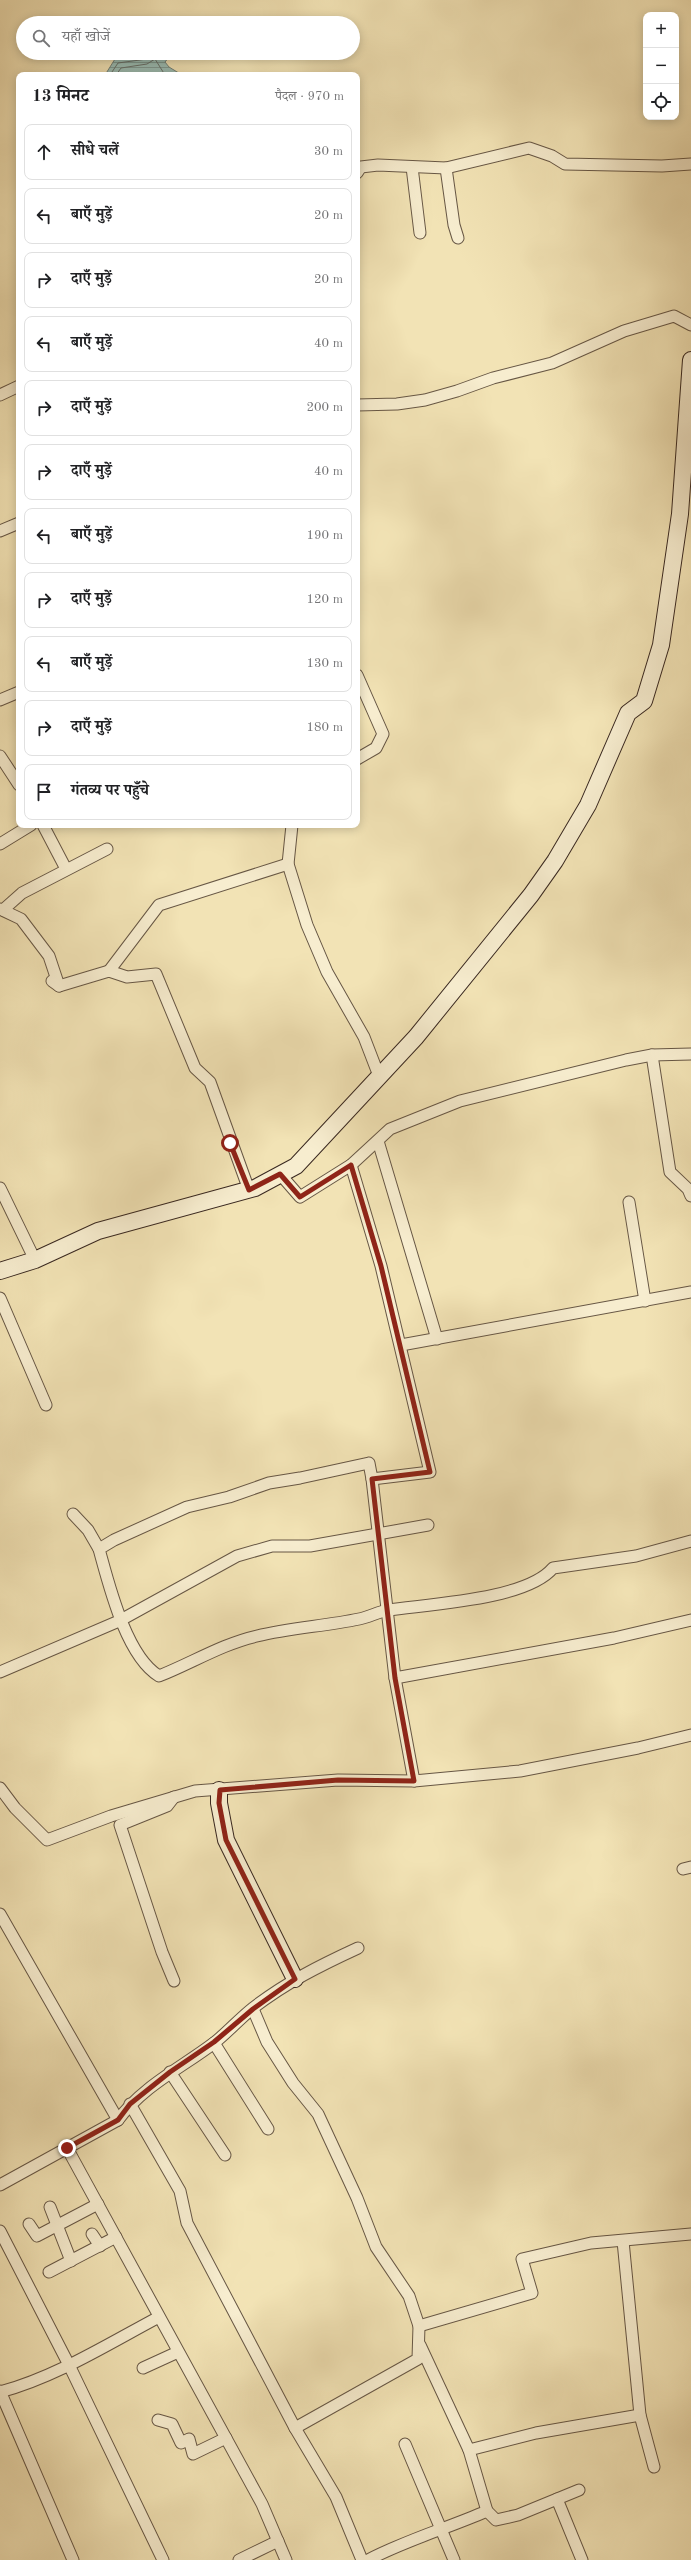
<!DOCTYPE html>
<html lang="hi">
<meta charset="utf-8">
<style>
:root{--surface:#fff;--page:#f2f2f2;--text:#202124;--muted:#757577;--line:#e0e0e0}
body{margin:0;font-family:"Old Standard TT","Noto Serif Devanagari",serif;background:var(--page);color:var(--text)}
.controls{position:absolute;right:12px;top:12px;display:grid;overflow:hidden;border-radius:8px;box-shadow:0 2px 10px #0003}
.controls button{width:36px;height:36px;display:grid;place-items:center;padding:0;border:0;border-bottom:1px solid var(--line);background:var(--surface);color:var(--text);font:20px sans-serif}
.stop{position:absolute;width:12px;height:12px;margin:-9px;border:3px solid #8f2418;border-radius:50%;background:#fff}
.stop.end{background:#8f2418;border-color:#fff;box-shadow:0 1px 4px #0008}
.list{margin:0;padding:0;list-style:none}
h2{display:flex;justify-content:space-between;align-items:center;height:52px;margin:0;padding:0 16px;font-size:17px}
h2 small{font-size:13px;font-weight:400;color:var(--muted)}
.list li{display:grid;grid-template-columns:26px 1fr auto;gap:12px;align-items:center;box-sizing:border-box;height:56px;margin:0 8px 8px;padding:0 8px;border:1px solid var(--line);border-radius:8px}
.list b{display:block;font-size:15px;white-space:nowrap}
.list em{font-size:13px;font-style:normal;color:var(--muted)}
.icon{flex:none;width:22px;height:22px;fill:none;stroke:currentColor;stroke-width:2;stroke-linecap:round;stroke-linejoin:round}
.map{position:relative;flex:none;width:691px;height:2560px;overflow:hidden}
.search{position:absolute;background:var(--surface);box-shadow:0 2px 10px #0003;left:16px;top:16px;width:344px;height:44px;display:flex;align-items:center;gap:10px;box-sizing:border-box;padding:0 14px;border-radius:22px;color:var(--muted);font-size:15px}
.panel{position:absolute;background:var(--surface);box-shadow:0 2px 10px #0003;left:16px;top:72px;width:344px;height:756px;border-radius:8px}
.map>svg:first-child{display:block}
.water{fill:url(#water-rules);stroke:#748178}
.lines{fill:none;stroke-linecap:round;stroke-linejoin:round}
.shore{stroke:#6a726a;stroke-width:1}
.street-casing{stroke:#675745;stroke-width:13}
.secondary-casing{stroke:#392820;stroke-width:18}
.street{stroke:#f7edcf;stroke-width:11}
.secondary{stroke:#f7edcf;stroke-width:16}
.route{stroke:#8f2418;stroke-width:5}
</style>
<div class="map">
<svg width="691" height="2560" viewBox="0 0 691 2560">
<defs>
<pattern id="water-rules" width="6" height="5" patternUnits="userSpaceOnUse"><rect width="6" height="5" fill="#9cbdb3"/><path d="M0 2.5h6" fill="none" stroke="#809a91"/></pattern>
</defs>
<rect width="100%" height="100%" fill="#f2e3b5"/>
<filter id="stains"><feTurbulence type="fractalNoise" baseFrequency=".005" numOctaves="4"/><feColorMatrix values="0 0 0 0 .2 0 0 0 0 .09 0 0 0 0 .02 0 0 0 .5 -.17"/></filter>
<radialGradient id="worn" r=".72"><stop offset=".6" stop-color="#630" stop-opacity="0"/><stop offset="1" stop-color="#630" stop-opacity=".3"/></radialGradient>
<polygon class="water" points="157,53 169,53 169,57 165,62 169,67 182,75 105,75 115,59"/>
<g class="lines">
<g class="shore">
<polyline points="110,75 118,63 147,59 150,53"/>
<polyline points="116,75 121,68 147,64 155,59 165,75"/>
</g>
<g class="street-casing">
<g id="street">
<polyline points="412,167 420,233"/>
<polyline points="446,168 454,225 458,238"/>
<polyline points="357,173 361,167 378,165 446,168 529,148 552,156 565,164 662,166 691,164"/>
<polyline points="0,395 19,386"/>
<polyline points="357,405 397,404 425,400 457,391 493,378 552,363 624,331 674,316 691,325"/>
<polyline points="0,531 19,523"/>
<polyline points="357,675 383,734 376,748 357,759"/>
<polyline points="0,700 19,692"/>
<polyline points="0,756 19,785"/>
<polyline points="43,825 66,869"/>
<polyline points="292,825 288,864 307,925 327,972 364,1037 379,1076"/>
<polyline points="0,844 31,825"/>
<polyline points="0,909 21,919 49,956 59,986"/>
<polyline points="3,910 22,893 107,849"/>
<polyline points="109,971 159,905 288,864"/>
<polyline points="52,981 59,986 109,971 127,977 156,974 195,1068 210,1082 249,1190"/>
<polyline points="652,1055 670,1172 688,1189 691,1196"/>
<polyline points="378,1141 437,1339"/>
<path d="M351,1165L381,1266L430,1472L372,1479L369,1463L300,1478L269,1483L229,1497L187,1507L114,1540L99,1549C109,1585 126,1656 159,1676C192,1663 222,1644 257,1636C290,1628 325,1626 359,1619C369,1617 378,1612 388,1610C429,1604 526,1600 553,1568L636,1556L691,1541"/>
<polyline points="280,1174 300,1197 351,1165 390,1129 460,1101 626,1060 652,1055 691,1054"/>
<polyline points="0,1188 35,1260"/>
<polyline points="629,1202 645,1301"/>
<polyline points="0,1298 46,1405"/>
<polyline points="401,1345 691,1292"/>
<polyline points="372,1479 395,1678 414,1781"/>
<polyline points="73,1514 88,1530 99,1549"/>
<polyline points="0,1672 119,1621 237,1556 272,1546 310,1546 428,1525"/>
<polyline points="395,1678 614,1638 691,1620"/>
<polyline points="0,1788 15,1808 47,1840 111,1816 195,1791 338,1780 414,1781 520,1771 638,1748 691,1735"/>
<polyline points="174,1797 167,1806 120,1825 162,1952 174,1981"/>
<polyline points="683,1869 691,1867"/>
<polyline points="0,1914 118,2120"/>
<polyline points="253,2009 267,2042 293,2083 318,2114 357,2198 376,2247 409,2296 419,2326 418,2359 295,2428"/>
<polyline points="214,2043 268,2129"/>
<polyline points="170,2072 225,2155"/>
<polyline points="130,2104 180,2191 187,2223 295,2428 336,2497 362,2560"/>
<polyline points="67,2148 262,2504 286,2560"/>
<path d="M0,2185L118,2120C143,2086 181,2068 214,2043C228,2032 239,2019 253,2008C287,1982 319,1966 358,1948"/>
<polyline points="50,2207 71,2261"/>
<polyline points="29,2224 37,2236 98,2204"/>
<polyline points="0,2231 69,2365 163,2560"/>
<polyline points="92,2234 100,2246"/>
<polyline points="623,2241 640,2415 654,2467"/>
<polyline points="49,2272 116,2237"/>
<polyline points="419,2326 532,2293 522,2259 591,2243 691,2234"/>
<polyline points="420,2345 469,2450"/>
<polyline points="143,2368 178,2352"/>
<polyline points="0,2391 73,2560"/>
<path d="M0,2392C56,2377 108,2344 159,2317"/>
<polyline points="158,2420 172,2424 181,2443 189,2439 193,2454 226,2438"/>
<polyline points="405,2444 454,2560"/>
<polyline points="557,2499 582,2560"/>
<polyline points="487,2511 469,2450 536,2433 640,2415"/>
<polyline points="239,2560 278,2541"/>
<path d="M368,2560C406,2540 448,2528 487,2511L496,2520L518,2515L579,2490"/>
</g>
</g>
<g class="secondary-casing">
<g id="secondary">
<polyline points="0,1271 35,1260 98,1231 255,1188 296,1166 416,1037 531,895 555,861 588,805 628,713 644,701 661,645 680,514 691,360"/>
<polyline points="219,1790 219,1803 226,1840 295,1979"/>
</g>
</g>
<use href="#street" class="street"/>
<use href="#secondary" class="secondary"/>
</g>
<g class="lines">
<polyline class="route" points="67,2148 118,2120 130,2104 170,2072 214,2042 253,2009 295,1979 226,1840 219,1803 220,1790 338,1780 414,1781 395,1678 372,1479 430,1472 381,1266 351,1165 300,1197 280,1174 249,1190 230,1143"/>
</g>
<rect width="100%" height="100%" filter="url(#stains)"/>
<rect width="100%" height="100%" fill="url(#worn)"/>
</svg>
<div class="controls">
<button>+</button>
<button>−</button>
<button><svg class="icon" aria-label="locate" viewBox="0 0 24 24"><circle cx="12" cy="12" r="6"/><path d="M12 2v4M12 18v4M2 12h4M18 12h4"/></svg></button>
</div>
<div class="stop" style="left:230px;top:1143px"></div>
<div class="stop end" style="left:67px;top:2148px"></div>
<div class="search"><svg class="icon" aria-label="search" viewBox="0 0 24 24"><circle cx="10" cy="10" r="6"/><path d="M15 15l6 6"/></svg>यहाँ खोजें</div>
<section class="panel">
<h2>13 मिनट<small>पैदल · 970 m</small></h2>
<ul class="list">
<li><svg class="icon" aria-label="ahead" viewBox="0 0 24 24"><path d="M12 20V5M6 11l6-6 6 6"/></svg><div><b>सीधे चलें</b></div><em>30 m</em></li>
<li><svg class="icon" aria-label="left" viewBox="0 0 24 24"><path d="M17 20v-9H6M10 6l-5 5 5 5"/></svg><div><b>बाएँ मुड़ें</b></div><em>20 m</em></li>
<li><svg class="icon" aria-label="right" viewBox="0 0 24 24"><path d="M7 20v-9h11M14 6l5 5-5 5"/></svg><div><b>दाएँ मुड़ें</b></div><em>20 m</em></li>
<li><svg class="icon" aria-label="left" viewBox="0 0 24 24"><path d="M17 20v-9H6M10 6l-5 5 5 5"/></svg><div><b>बाएँ मुड़ें</b></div><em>40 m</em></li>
<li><svg class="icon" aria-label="right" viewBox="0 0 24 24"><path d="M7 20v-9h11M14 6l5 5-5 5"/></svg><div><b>दाएँ मुड़ें</b></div><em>200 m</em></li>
<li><svg class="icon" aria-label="right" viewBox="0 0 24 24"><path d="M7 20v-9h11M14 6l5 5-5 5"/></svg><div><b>दाएँ मुड़ें</b></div><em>40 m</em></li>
<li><svg class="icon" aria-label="left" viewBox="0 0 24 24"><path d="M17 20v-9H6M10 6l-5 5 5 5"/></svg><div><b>बाएँ मुड़ें</b></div><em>190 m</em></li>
<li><svg class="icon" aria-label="right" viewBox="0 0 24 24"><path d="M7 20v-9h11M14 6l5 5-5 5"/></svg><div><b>दाएँ मुड़ें</b></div><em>120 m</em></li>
<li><svg class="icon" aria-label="left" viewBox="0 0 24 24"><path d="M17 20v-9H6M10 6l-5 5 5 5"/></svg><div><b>बाएँ मुड़ें</b></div><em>130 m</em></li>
<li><svg class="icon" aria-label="right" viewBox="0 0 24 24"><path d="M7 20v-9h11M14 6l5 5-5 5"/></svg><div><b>दाएँ मुड़ें</b></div><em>180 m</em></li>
<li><svg class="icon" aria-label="arrive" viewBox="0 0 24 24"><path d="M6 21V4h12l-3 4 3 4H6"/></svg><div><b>गंतव्य पर पहुँचे</b></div></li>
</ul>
</section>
</div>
